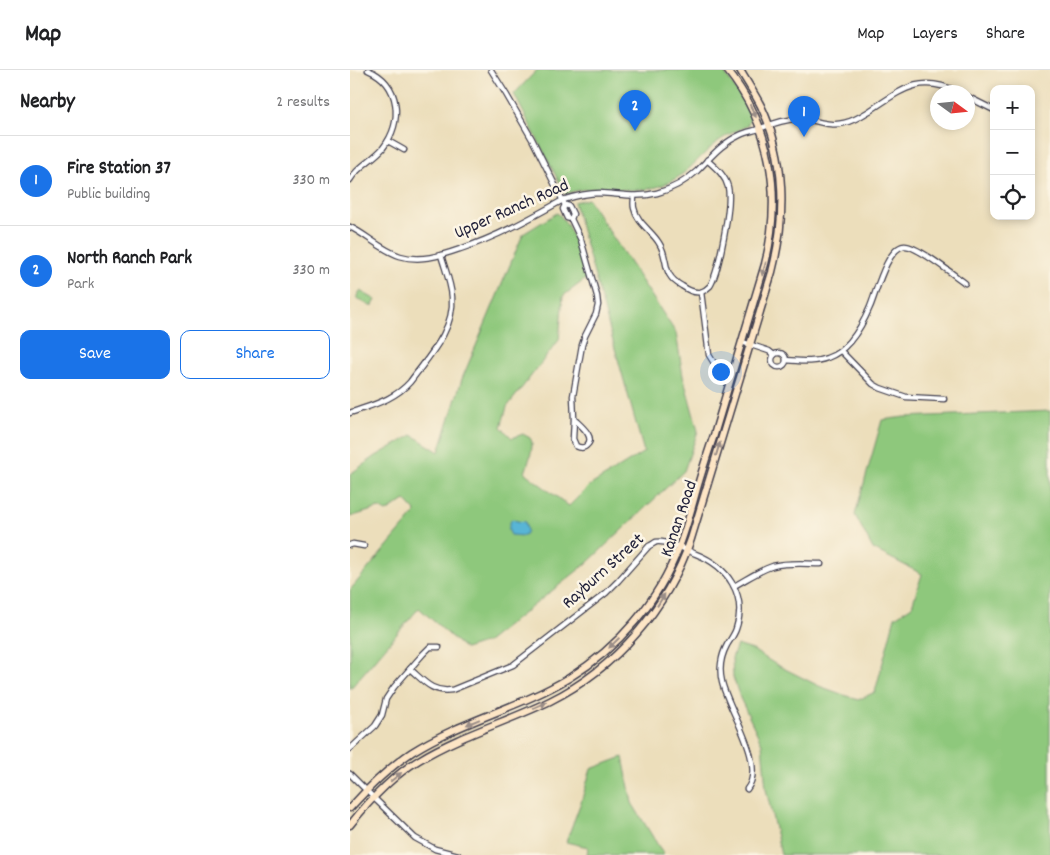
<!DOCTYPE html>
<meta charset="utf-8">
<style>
:root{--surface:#fff;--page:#f2f2f2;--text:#202124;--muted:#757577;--line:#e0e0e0;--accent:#1a73e8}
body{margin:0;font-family:Dekko,sans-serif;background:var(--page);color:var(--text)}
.controls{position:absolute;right:15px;top:15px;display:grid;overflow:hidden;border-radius:10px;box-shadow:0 2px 8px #0003}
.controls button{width:45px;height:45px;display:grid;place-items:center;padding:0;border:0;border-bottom:1px solid var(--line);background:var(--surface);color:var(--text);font:25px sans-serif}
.compass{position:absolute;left:580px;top:15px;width:45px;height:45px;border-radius:50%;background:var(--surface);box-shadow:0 2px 8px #0003;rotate:105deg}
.you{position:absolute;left:370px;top:301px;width:18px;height:18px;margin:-12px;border:4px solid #fff;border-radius:50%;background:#1a73e8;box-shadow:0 0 0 8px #1a73e833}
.badge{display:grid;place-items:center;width:32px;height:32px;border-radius:50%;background:var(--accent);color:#fff;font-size:16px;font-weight:700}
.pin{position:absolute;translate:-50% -41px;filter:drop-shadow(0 1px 2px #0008)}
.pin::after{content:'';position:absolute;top:26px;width:18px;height:15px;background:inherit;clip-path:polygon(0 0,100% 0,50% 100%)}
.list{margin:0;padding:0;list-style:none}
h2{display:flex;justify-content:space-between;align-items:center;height:65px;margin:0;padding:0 20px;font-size:21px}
h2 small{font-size:16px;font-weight:400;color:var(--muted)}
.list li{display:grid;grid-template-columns:32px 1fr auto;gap:15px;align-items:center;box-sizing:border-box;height:90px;padding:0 20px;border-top:1px solid var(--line)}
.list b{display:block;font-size:19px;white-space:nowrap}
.list p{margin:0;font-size:16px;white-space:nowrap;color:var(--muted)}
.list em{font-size:16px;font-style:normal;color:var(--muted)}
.actions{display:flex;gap:10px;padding:15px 20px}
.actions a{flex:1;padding:11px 0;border:1px solid var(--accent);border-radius:10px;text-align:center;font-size:18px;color:var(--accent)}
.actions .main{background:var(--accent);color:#fff}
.icon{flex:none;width:28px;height:28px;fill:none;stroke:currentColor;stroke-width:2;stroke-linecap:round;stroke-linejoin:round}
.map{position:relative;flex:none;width:700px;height:785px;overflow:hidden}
header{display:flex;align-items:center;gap:30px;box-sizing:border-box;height:70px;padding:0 25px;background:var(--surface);border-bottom:1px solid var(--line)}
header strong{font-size:24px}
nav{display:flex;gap:28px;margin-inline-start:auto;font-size:18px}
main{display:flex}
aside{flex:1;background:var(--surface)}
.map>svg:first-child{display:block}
.green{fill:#8ec87b;stroke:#58755b}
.water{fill:#58b5d6;stroke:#3d6c88}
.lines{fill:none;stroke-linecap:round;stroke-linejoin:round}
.minor-casing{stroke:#403e4e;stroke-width:7}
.secondary-casing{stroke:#403e4e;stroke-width:9}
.minor{stroke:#fff;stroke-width:4.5}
.secondary{stroke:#fde5c5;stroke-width:6}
.oneway{fill:#9a8d87}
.labels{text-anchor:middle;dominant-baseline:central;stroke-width:5;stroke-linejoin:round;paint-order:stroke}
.street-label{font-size:18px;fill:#22223b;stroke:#fcf5e5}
</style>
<header>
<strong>Map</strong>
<nav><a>Map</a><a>Layers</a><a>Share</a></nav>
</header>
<main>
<aside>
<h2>Nearby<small>2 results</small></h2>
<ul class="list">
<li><span class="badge">1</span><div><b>Fire Station 37</b><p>Public building</p></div><em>330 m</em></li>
<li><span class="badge">2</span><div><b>North Ranch Park</b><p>Park</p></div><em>330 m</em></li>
</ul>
<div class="actions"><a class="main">Save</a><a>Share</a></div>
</aside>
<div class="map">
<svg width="700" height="785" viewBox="0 0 700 785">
<rect width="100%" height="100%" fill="#fcf5e5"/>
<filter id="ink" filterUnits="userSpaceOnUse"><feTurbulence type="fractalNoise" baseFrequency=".02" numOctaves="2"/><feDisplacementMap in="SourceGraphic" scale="10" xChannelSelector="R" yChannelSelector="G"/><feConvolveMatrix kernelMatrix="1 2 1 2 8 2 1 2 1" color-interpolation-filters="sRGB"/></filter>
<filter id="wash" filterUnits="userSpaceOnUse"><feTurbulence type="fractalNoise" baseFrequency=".0096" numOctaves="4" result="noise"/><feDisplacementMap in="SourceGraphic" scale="20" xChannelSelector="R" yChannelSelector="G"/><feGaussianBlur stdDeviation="1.12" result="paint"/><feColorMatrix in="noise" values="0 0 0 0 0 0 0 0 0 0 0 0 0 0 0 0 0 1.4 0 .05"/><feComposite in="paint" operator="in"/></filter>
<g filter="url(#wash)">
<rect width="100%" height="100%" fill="#ecdebb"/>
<g class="green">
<path d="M187,0H373L393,30L401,47L397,56C386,61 374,66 364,75C346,90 336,106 313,115C292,123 274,119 252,118C239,118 227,120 215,124L181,57L164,24Z"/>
<path d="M238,129L326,263L333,306L348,361L334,401L236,494L137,572L115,579L69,538L0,619V520L66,442L55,430L36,442L29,438L0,447V404L26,386L62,365L89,382L112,309L173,164L207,143C221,152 232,192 237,208L213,226L209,270L157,337L151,357L162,368L173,364C174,365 179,367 180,368C186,374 177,396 175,403L219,436L239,416L294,382L224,132Z"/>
<polygon points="10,221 26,230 22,237 6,228"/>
<polygon points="700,341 700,785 431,785 416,719 412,674 390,628 383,607 382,588 387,575 403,580 425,594 469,616 508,630 525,622 545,547 562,536 572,504 523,479 505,445 532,350 554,347"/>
<polygon points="273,687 282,733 314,785 237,785 238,777 216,772 231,732 241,699"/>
</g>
<path class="water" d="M162,449L167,451L175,452L177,461L174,466L161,465C157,459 159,454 162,449Z"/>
</g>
<g filter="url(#ink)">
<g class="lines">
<g class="minor-casing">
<g id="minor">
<path d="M141,0L156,24L182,69L215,135L219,136L223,144L221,149L231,170L247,226L248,235L246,244L235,266L232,275L223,326L224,349L223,369L226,376C230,378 234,379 237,375C246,367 230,355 224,349"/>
<polyline points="618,27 644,40"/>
<polyline points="38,71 54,80"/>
<path d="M0,110C8,96 23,90 33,78C53,52 51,14 18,0"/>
<path d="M284,126C284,130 283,134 284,138C287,153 302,161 309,173C320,190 310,204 332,216C338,220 343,223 351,222L359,285L364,293"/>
<polyline points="215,135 213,139 217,148 221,149"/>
<path d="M0,157C17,165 31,180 50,186C70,192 90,186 110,179C147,167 179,149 213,130C225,126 238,123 250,123C270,124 288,128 307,123C322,119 336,111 347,101C361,87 372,73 390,65C396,62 403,61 409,59C423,53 437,48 453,49C467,50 479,57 494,53C504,51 513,45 521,40C553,19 570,4 608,22"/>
<path d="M351,222C354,221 357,219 360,216C369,202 382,133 378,117C375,105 366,98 357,90"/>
<polyline points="392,272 419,281 424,285"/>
<polyline points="491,281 523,314 530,318 556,327 594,329"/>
<circle cx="429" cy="290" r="7"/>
<path d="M436,290C450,291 464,293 477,288C498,281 512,256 520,237C526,223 537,178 554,176C565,174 604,205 615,213"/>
<path d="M0,343C22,335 44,330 60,312C78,287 105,260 102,227C101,213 95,199 91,185"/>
<polyline points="0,475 3,474 14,476"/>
<path d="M384,516C397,509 410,500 423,496C439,492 455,494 471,494"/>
<path d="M60,599C74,611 82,623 102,620L163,595L256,523L268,511L299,476C302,475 304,473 306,472C317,470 336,480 346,484C377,496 398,525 386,559C384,565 380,570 377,575C371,586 369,600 372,612C378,640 417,694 397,719"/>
<polyline points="0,679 25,656 32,645 36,629 44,617 73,584 80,577 89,577"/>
<polyline points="0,704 24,728 65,768 85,779 108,785"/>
</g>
</g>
<g class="secondary-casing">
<g id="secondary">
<path d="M0,738C19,717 38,698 62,682C111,651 169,638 219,608C268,578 309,531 329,477C337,457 342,436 348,415C353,398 358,382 364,365C381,308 398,251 415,194C432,126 422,56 377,0"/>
<path d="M0,755C19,731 42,706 69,690C110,665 157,652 200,631C266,598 317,539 341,469L422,202C436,147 436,88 411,36C405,24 397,12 390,0"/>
</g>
</g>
<use href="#minor" class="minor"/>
<use href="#secondary" class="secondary"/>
</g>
<defs><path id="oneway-solid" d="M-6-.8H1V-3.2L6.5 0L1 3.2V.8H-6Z" transform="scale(1.25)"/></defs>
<g class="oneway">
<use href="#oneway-solid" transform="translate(403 41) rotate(64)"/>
<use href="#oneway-solid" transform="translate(414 199) rotate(106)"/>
<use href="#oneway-solid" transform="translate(368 379) rotate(-73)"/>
<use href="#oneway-solid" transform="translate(311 530) rotate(-58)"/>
<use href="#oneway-solid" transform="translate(264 573) rotate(136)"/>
<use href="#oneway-solid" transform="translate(190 635) rotate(-24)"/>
<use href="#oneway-solid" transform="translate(123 652) rotate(157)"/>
<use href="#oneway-solid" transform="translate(46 707) rotate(-39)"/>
</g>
</g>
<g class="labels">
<g class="street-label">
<text transform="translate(162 140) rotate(-24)">Upper Ranch Road</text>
<text transform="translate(330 449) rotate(-71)">Kanan Road</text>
<text transform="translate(254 502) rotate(-42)">Rayburn Street</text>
</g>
</g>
</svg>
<div class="controls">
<button>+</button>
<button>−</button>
<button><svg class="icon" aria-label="locate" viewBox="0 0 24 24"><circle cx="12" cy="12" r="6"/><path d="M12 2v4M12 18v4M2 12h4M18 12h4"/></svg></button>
</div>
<svg class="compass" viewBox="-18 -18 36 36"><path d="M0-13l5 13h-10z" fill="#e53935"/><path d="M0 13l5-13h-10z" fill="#757577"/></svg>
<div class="you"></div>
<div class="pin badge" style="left:454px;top:67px">1</div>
<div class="pin badge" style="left:285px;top:61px">2</div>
</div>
</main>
